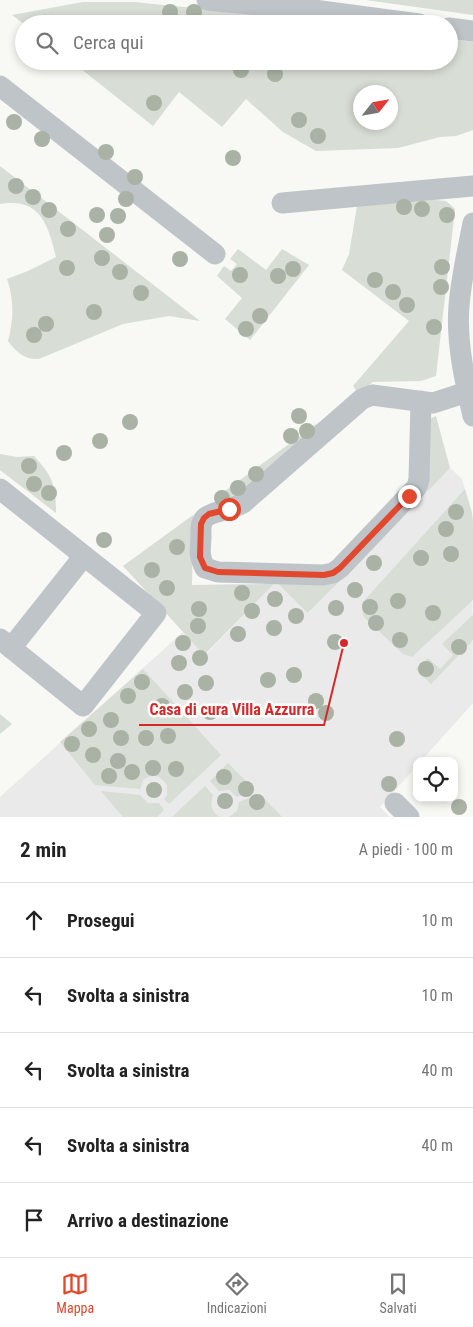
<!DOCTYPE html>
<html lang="it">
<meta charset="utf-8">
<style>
:root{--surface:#fff;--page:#f6f6f6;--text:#222;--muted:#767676;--line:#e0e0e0;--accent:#e1482d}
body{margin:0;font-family:"Roboto Condensed",sans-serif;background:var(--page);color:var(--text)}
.controls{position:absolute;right:15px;bottom:15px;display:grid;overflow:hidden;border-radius:10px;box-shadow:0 2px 8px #0003}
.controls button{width:45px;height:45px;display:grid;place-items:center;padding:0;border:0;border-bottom:1px solid var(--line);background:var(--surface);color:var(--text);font:25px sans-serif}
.compass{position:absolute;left:353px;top:85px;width:45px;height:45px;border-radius:50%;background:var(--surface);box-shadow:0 2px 8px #0003;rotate:59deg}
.stop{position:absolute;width:15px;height:15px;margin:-11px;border:4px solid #e1482d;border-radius:50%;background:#fff}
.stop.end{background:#e1482d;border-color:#fff;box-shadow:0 1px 5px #0008}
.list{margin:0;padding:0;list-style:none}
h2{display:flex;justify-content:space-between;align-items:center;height:65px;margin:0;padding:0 20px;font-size:21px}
h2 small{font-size:16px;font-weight:400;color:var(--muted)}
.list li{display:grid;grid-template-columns:32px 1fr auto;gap:15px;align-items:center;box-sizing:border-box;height:75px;padding:0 20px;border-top:1px solid var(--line)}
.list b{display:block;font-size:19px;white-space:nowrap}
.list em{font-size:16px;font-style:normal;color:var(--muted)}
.icon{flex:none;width:28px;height:28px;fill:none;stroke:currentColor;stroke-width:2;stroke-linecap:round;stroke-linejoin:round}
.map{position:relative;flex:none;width:473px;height:817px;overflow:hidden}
.search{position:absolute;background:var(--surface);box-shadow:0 2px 8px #0003;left:15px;right:15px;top:15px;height:55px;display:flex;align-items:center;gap:12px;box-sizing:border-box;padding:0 18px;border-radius:28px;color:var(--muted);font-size:19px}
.sheet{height:440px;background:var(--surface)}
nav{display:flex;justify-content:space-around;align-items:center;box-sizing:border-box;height:70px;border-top:1px solid var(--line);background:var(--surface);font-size:14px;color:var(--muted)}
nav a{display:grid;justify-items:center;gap:2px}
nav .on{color:var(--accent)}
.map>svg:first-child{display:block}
.built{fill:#e9eae9}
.green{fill:#d8ddd5;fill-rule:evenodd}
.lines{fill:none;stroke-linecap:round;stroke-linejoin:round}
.minor{stroke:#bfc4c8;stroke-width:21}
.tree{fill:#a9b2a4}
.route{stroke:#e1482d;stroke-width:6}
.leader{fill:none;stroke:#d62828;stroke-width:2}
.callout-dot{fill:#d62828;stroke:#fff;stroke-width:2}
.callout-label{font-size:16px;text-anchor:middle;font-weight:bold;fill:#d62828;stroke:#fff;stroke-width:5;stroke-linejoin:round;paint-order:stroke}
</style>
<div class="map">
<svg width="473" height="817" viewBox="0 0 473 817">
<rect width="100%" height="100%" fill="#f8f8f5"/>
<polygon class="built" points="450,468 462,479 472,513 473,703 421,761 417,761 417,766 380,807 390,817 0,817 0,797 183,632 205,655 276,582 309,613"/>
<g class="green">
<polygon points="366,0 473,0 473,15"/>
<polygon points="83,2 133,2 357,24 24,24 12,15"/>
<path d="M449,38L473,42V130L456,136L440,137L398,148L316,151L283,132L246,99L222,127L179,92L153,126L71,61H449ZM360,92H390V122H360Z"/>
<path d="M0,166L200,321L169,316L123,324L39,359C25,360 16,352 8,341C14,319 14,300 7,279L28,271L56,257C48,224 40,197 0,204Z"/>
<polygon points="435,200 446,201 455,209 436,376 421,381 373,382 358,393 353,386 409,321 342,270 349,254 357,206"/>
<polygon points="238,249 266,270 282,249 309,265 250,340 225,319 242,298 217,276 224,266 231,271 237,264 230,259"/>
<polygon points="436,416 450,468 427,492 430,419"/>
<polygon points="319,422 268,476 249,491 219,503 214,499"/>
<path d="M0,454L17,457L34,456C53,477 56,485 56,513L0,470Z"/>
<polygon points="465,489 472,513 473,522 473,600 412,657 403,654 363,616 362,603"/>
<polygon points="193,515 192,585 264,584 277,580 339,582 308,613 276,582 204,655 123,566"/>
<polygon points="473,615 473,640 431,684 416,669 428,658 440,669 453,655 442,644"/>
<path d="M143,669L221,755L169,804L164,799L167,795V785C161,776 154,773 144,779L140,789L95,785L60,742Z"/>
<polygon points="0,714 12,724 0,734"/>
<polygon points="228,763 255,790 237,797 229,790 219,791 210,781"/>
<path d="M205,786L213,795C210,804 211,812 220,817H172Z"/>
<polygon points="101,791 140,795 148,803 159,803 164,810 157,817 123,817"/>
<polygon points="260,794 282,817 229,817 237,811 239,802"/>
</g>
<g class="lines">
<g class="minor">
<polyline points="207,0 314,10 419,24"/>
<polyline points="449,28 473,31"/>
<polyline points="0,86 215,254"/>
<polyline points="282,203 473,186"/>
<path d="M473,223C468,250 461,278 459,306C456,342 465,381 473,416"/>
<path d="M421,401L419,479L417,487L340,568L333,573L323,575L218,572L205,568C199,556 200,552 201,538C201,532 200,524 204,519C209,512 234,509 243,503L362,399L372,395L433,403L467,392"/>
<polyline points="0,489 156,613 83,706 0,639"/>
<polyline points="11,648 84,556"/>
<polyline points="395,803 409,817"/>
</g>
</g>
<g class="tree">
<circle cx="170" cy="12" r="8"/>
<circle cx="194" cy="12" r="8"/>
<circle cx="241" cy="70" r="8"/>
<circle cx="275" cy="74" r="8"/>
<circle cx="154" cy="103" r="8"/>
<circle cx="299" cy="120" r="8"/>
<circle cx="14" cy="122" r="8"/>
<circle cx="318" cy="136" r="8"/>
<circle cx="42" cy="139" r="8"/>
<circle cx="106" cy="152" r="8"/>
<circle cx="233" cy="158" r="8"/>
<circle cx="135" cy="177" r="8"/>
<circle cx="16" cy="186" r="8"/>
<circle cx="33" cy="197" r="8"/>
<circle cx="126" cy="199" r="8"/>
<circle cx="404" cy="207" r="8"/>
<circle cx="422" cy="209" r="8"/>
<circle cx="49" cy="210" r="8"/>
<circle cx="97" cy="215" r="8"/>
<circle cx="447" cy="215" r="8"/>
<circle cx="118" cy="216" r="8"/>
<circle cx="68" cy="229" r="8"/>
<circle cx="107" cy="235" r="8"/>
<circle cx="102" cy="258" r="8"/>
<circle cx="180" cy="259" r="8"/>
<circle cx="442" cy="267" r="8"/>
<circle cx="67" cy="268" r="8"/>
<circle cx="293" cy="269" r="8"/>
<circle cx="120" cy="272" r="8"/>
<circle cx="240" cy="275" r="8"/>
<circle cx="278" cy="276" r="8"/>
<circle cx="375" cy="280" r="8"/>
<circle cx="441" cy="287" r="8"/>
<circle cx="393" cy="292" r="8"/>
<circle cx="141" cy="293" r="8"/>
<circle cx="407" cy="305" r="8"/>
<circle cx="94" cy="312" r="8"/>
<circle cx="260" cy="316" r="8"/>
<circle cx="46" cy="324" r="8"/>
<circle cx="434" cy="327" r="8"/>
<circle cx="246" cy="329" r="8"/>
<circle cx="34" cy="335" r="8"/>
<circle cx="299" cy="416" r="8"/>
<circle cx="130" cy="422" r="8"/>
<circle cx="307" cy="431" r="8"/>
<circle cx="291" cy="436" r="8"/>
<circle cx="100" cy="441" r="8"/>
<circle cx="64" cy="453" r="8"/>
<circle cx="29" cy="466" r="8"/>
<circle cx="256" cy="474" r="8"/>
<circle cx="34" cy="484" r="8"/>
<circle cx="238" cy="488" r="8"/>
<circle cx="49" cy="493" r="8"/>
<circle cx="222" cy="498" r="8"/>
<circle cx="456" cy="512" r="8"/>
<circle cx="446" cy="529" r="8"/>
<circle cx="104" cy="540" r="8"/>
<circle cx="177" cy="547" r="8"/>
<circle cx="451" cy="554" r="8"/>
<circle cx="421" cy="558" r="8"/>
<circle cx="374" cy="563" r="8"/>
<circle cx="152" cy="570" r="8"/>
<circle cx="167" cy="588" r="8"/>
<circle cx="355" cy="590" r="8"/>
<circle cx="242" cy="593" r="8"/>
<circle cx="275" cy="599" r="8"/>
<circle cx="398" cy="601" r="8"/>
<circle cx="370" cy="607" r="8"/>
<circle cx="336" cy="608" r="8"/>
<circle cx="199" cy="609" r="8"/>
<circle cx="252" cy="611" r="8"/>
<circle cx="433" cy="613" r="8"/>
<circle cx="296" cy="616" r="8"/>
<circle cx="376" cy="623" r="8"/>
<circle cx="198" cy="626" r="8"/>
<circle cx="274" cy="628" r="8"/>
<circle cx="238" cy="634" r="8"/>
<circle cx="400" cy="640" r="8"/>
<circle cx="335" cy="642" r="8"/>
<circle cx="183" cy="643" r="8"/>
<circle cx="459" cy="647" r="8"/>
<circle cx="200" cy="658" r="8"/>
<circle cx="179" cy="663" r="8"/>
<circle cx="426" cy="669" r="8"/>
<circle cx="294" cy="675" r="8"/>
<circle cx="268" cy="680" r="8"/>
<circle cx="142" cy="682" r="8"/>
<circle cx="206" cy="683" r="8"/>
<circle cx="185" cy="692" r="8"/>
<circle cx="128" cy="696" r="8"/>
<circle cx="316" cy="701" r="8"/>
<circle cx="162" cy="706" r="8"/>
<circle cx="210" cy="712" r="8"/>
<circle cx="326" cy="713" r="8"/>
<circle cx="111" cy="720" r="8"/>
<circle cx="89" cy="729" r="8"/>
<circle cx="168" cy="736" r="8"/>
<circle cx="121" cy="738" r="8"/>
<circle cx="146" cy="738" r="8"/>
<circle cx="397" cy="739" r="8"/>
<circle cx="72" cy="744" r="8"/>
<circle cx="93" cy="755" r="8"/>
<circle cx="118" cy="761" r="8"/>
<circle cx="153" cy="768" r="8"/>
<circle cx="176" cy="769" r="8"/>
<circle cx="132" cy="772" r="8"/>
<circle cx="109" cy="776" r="8"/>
<circle cx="224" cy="777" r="8"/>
<circle cx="389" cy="784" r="8"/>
<circle cx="246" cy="789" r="8"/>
<circle cx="154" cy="790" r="8"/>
<circle cx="225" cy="801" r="8"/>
<circle cx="257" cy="802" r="8"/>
<circle cx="459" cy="807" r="8"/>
</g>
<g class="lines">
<polyline class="route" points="229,509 209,514 204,518 201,524 200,557 205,568 218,572 324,575 333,573 340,568 409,496"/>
</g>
<path class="leader" d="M344 643L324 725H139"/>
<circle class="callout-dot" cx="344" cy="643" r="5"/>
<g class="callout-label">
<text x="232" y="715">Casa di cura Villa Azzurra</text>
</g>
</svg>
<div class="controls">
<button><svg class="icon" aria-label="locate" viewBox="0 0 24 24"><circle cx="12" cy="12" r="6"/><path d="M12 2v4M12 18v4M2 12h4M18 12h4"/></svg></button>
</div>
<svg class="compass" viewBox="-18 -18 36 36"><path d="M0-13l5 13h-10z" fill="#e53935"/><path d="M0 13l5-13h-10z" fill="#767676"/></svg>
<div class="stop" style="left:229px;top:509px"></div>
<div class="stop end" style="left:409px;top:496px"></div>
<div class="search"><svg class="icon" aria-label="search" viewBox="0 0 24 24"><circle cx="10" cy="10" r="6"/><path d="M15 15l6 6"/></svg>Cerca qui</div>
</div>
<section class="sheet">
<h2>2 min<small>A piedi · 100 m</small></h2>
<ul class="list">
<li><svg class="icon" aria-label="ahead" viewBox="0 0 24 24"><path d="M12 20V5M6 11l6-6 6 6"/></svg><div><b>Prosegui</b></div><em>10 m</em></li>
<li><svg class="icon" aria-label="left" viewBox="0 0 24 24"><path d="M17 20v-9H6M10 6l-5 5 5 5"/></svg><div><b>Svolta a sinistra</b></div><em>10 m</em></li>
<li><svg class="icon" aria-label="left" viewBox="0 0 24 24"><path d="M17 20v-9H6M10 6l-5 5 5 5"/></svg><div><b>Svolta a sinistra</b></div><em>40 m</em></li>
<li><svg class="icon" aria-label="left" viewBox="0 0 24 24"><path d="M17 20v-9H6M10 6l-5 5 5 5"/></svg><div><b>Svolta a sinistra</b></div><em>40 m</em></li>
<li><svg class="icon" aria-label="arrive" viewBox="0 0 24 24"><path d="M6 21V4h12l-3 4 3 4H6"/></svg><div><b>Arrivo a destinazione</b></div></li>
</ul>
</section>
<nav>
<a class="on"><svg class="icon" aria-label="map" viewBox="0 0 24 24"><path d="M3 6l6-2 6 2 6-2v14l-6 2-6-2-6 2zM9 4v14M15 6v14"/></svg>Mappa</a>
<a><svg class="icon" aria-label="directions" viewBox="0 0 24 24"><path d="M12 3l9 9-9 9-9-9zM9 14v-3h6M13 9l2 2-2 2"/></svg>Indicazioni</a>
<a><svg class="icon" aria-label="saved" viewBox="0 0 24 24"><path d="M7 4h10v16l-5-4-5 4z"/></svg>Salvati</a>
</nav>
